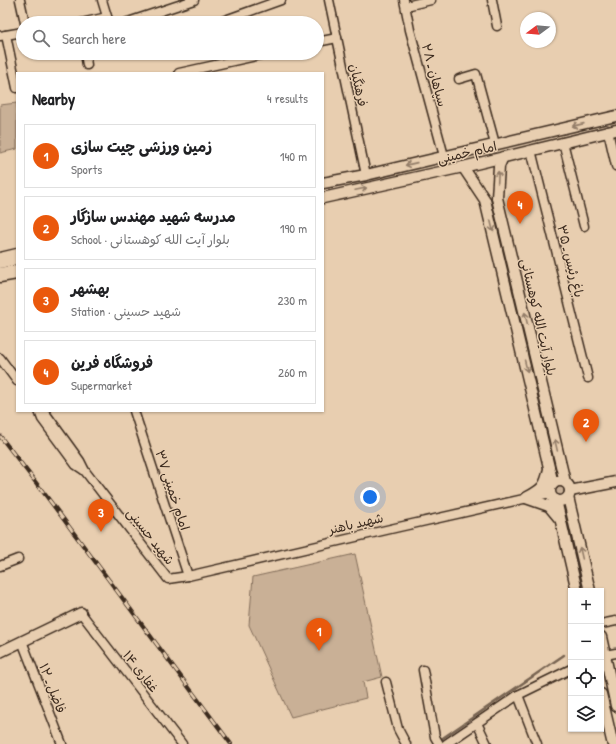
<!DOCTYPE html>
<meta charset="utf-8">
<style>
:root{--surface:#fff;--page:#f6f6f6;--text:#202124;--muted:#757577;--line:#e0e0e0;--accent:#ea580c}
body{margin:0;font-family:"Patrick Hand","Playpen Sans Arabic",sans-serif;background:var(--page);color:var(--text)}
.controls{position:absolute;right:12px;bottom:12px;display:grid;overflow:hidden;border-radius:0px;box-shadow:0 1px 3px #0004}
.controls button{width:36px;height:36px;display:grid;place-items:center;padding:0;border:0;border-bottom:1px solid var(--line);background:var(--surface);color:var(--text);font:20px sans-serif}
.compass{position:absolute;left:520px;top:12px;width:36px;height:36px;border-radius:50%;background:var(--surface);box-shadow:0 1px 3px #0004;rotate:254deg}
.you{position:absolute;left:370px;top:497px;width:14px;height:14px;margin:-10px;border:3px solid #fff;border-radius:50%;background:#1a73e8;box-shadow:0 0 0 6px #1a73e833}
.badge{display:grid;place-items:center;width:26px;height:26px;border-radius:50%;background:var(--accent);color:#fff;font-size:13px;font-weight:700}
.pin{position:absolute;translate:-50% -33px;filter:drop-shadow(0 1px 2px #0008)}
.pin::after{content:'';position:absolute;top:21px;width:14px;height:12px;background:inherit;clip-path:polygon(0 0,100% 0,50% 100%)}
.list{margin:0;padding:0;list-style:none}
h2{display:flex;justify-content:space-between;align-items:center;height:52px;margin:0;padding:0 16px;font-size:17px}
h2 small{font-size:13px;font-weight:400;color:var(--muted)}
.list li{display:grid;grid-template-columns:26px 1fr auto;gap:12px;align-items:center;box-sizing:border-box;height:64px;margin:0 8px 8px;padding:0 8px;border:1px solid var(--line);border-radius:0px}
.list b{display:block;font-size:15px;white-space:nowrap}
.list p{margin:0;font-size:13px;white-space:nowrap;color:var(--muted)}
.list em{font-size:13px;font-style:normal;color:var(--muted)}
.icon{flex:none;width:22px;height:22px;fill:none;stroke:currentColor;stroke-width:2;stroke-linecap:round;stroke-linejoin:round}
.map{position:relative;flex:none;width:616px;height:744px;overflow:hidden}
.search{position:absolute;background:var(--surface);box-shadow:0 1px 3px #0004;left:16px;top:16px;width:308px;height:44px;display:flex;align-items:center;gap:10px;box-sizing:border-box;padding:0 14px;border-radius:22px;color:var(--muted);font-size:15px}
.panel{position:absolute;background:var(--surface);box-shadow:0 1px 3px #0004;left:16px;top:72px;width:308px;height:340px;border-radius:0px}
.map>svg:first-child{display:block}
.green{fill:#c9b096;stroke:#826d5a}
.lines{fill:none;stroke-linecap:round;stroke-linejoin:round}
.stream{stroke:#776451;stroke-width:2.5}
.minor-casing{stroke:#3b2a1e;stroke-width:11}
.major-casing{stroke:#3b2a1e;stroke-width:13}
.minor{stroke:#e8ceb0;stroke-width:8}
.major{stroke:#e8ceb0;stroke-width:10}
.rail-casing{stroke:#3b2a1e;stroke-width:4}
.rail{stroke:#e8ceb0;stroke-width:2.5;stroke-dasharray:8;stroke-linecap:butt}
.oneway{stroke:#927c67}
.labels{text-anchor:middle;dominant-baseline:central;stroke-width:3;stroke-linejoin:round;paint-order:stroke}
.street-label{font-size:13px;fill:#3b2a1e;stroke:#e8ceb0}
</style>
<div class="map">
<svg width="616" height="744" viewBox="0 0 616 744">
<rect width="100%" height="100%" fill="#e8ceb0"/>
<filter id="ink" filterUnits="userSpaceOnUse"><feTurbulence type="fractalNoise" baseFrequency=".025" numOctaves="2"/><feDisplacementMap in="SourceGraphic" scale="8" xChannelSelector="R" yChannelSelector="G"/><feConvolveMatrix kernelMatrix="1 2 1 2 8 2 1 2 1" color-interpolation-filters="sRGB"/></filter>
<g filter="url(#ink)">
<g class="green">
<polygon points="17,103 17,149 0,153 0,105"/>
<circle cx="559" cy="491" r="5.5"/>
<polygon points="355,554 382,677 363,682 366,698 291,717 249,625 253,577"/>
</g>
<g class="lines">
<polyline class="stream" points="434,744 564,655"/>
<g class="minor-casing">
<g id="minor">
<polyline points="20,0 25,23"/>
<polyline points="102,0 109,23"/>
<polyline points="329,0 366,175"/>
<polyline points="404,0 410,30 444,156"/>
<polyline points="492,0 497,26"/>
<polyline points="406,6 431,0"/>
<polyline points="81,23 107,17"/>
<polyline points="125,23 194,0"/>
<polyline points="217,23 281,0"/>
<polyline points="6,35 17,88"/>
<polyline points="0,36 23,32"/>
<polyline points="317,42 337,38"/>
<polyline points="85,53 87,65"/>
<polyline points="179,73 269,53"/>
<polyline points="459,79 476,74 495,144"/>
<polyline points="608,131 616,166"/>
<polyline points="563,142 584,226"/>
<polyline points="531,150 588,378"/>
<polyline points="0,257 17,253"/>
<polyline points="0,278 17,275"/>
<polyline points="0,358 17,381"/>
<polyline points="39,411 42,419 76,465 85,471"/>
<polyline points="41,411 46,414 80,461 85,471 168,579 188,576 399,527 550,493"/>
<polyline points="134,411 188,576"/>
<polyline points="0,566 18,559"/>
<polyline points="81,613 182,744"/>
<polyline points="601,624 616,621"/>
<polyline points="22,641 62,744"/>
<polyline points="605,655 616,653"/>
<polyline points="423,670 435,737 439,744"/>
<polyline points="386,682 398,729 406,744"/>
<polyline points="518,695 537,744"/>
<polyline points="477,723 487,744"/>
<polyline points="446,744 518,695 571,669"/>
</g>
</g>
<g class="major-casing">
<g id="major">
<polyline points="503,157 499,166 497,198 565,482"/>
<polyline points="463,167 485,200 553,484"/>
<polyline points="323,183 366,175 616,116"/>
<polyline points="323,198 463,167 616,130"/>
<polyline points="0,263 17,259"/>
<polyline points="0,273 17,270"/>
<path d="M549,469C545,488 542,489 526,498L549,506L559,518"/>
<circle cx="560" cy="491" r="10"/>
<polyline points="570,491 616,482"/>
<polyline points="568,497 590,591"/>
<polyline points="556,500 577,591"/>
<polyline points="601,637 616,706"/>
<polyline points="0,652 81,613"/>
<polyline points="601,694 612,741 614,744"/>
</g>
</g>
<use href="#minor" class="minor"/>
<use href="#major" class="major"/>
<g class="rail-casing">
<polyline id="rail" points="0,436 47,497 231,744"/>
</g>
<use href="#rail" class="rail"/>
</g>
<defs><path id="oneway-shaft" d="M-6 0H5M1.5-3L5.5 0L1.5 3" fill="none" stroke-width="1.6" stroke-linecap="round" stroke-linejoin="round"/></defs>
<g class="oneway">
<use href="#oneway-shaft" transform="translate(578 125) rotate(167)"/>
<use href="#oneway-shaft" transform="translate(411 164) rotate(167)"/>
<use href="#oneway-shaft" transform="translate(498 177) rotate(-87)"/>
<use href="#oneway-shaft" transform="translate(361 189) rotate(-12)"/>
<use href="#oneway-shaft" transform="translate(492 226) rotate(76)"/>
<use href="#oneway-shaft" transform="translate(526 318) rotate(-103)"/>
<use href="#oneway-shaft" transform="translate(526 366) rotate(76)"/>
<use href="#oneway-shaft" transform="translate(556 445) rotate(-103)"/>
<use href="#oneway-shaft" transform="translate(581 553) rotate(-103)"/>
</g>
</g>
<g class="labels">
<g class="street-label">
<text transform="translate(435 75) rotate(75)">سپاهان ـ ۲۸</text>
<text transform="translate(359 85) rotate(78)">فرهنگیان</text>
<text transform="translate(467 152) rotate(-13)">امام خمینی</text>
<text transform="translate(571 261) rotate(76)">باغ رئیس ـ ۳۵</text>
<text transform="translate(539 317) rotate(77)">بلوار آیت الله کوهستانی</text>
<text transform="translate(173 490) rotate(72)">امام خمینی ۳۷</text>
<text transform="translate(356 523) rotate(-13)">شهید باهنر</text>
<text transform="translate(151 536) rotate(52)">شهید حسینی</text>
<text transform="translate(141 671) rotate(52)">غفاری ۱۴</text>
<text transform="translate(53 688) rotate(69)">فاضل ـ ۱۲</text>
</g>
</g>
</svg>
<div class="controls">
<button>+</button>
<button>−</button>
<button><svg class="icon" aria-label="locate" viewBox="0 0 24 24"><circle cx="12" cy="12" r="6"/><path d="M12 2v4M12 18v4M2 12h4M18 12h4"/></svg></button>
<button><svg class="icon" aria-label="layers" viewBox="0 0 24 24"><path d="M12 4l9 5-9 5-9-5zM3 14l9 5 9-5"/></svg></button>
</div>
<svg class="compass" viewBox="-18 -18 36 36"><path d="M0-13l5 13h-10z" fill="#e53935"/><path d="M0 13l5-13h-10z" fill="#757577"/></svg>
<div class="you"></div>
<div class="pin badge" style="left:319px;top:651px">1</div>
<div class="pin badge" style="left:586px;top:442px">2</div>
<div class="pin badge" style="left:101px;top:532px">3</div>
<div class="pin badge" style="left:520px;top:224px">4</div>
<div class="search"><svg class="icon" aria-label="search" viewBox="0 0 24 24"><circle cx="10" cy="10" r="6"/><path d="M15 15l6 6"/></svg>Search here</div>
<section class="panel">
<h2>Nearby<small>4 results</small></h2>
<ul class="list">
<li><span class="badge">1</span><div><b>زمین ورزشی چیت سازی</b><p>Sports</p></div><em>140 m</em></li>
<li><span class="badge">2</span><div><b>مدرسه شهید مهندس سازگار</b><p>School · بلوار آیت الله کوهستانی</p></div><em>190 m</em></li>
<li><span class="badge">3</span><div><b>بهشهر</b><p>Station · شهید حسینی</p></div><em>230 m</em></li>
<li><span class="badge">4</span><div><b>فروشگاه فرین</b><p>Supermarket</p></div><em>260 m</em></li>
</ul>
</section>
</div>
